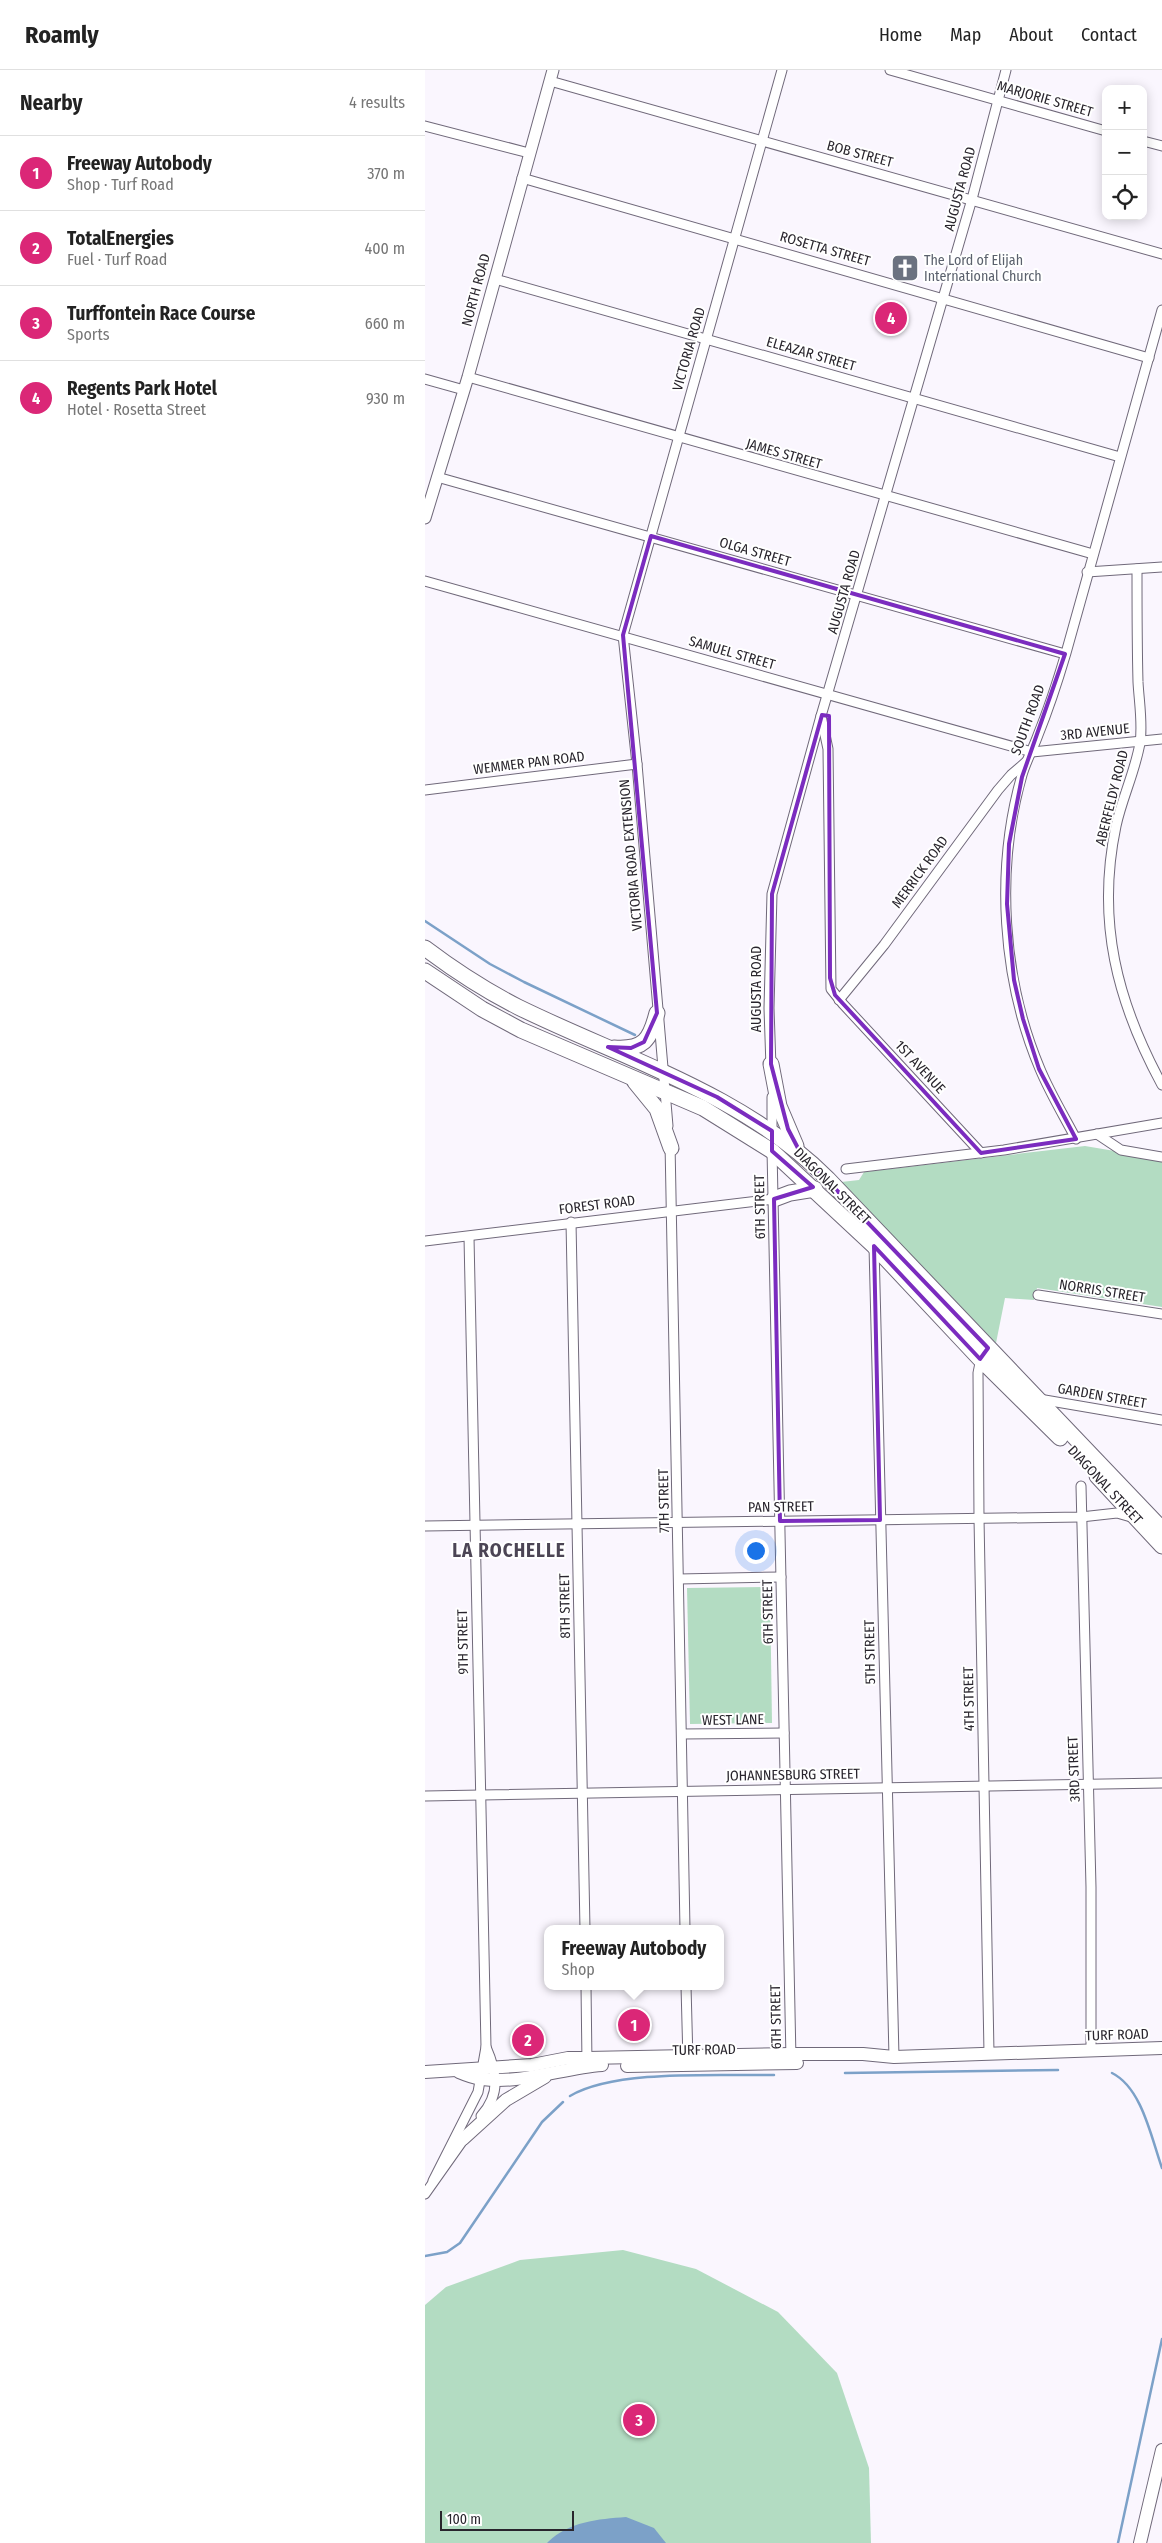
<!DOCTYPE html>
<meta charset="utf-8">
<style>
:root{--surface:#fff;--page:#f2f2f2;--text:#222;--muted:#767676;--line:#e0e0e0;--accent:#db2777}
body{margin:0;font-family:"Fira Sans Condensed",sans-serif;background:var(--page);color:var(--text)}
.controls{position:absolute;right:15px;top:15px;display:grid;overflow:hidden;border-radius:10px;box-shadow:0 2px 12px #0003}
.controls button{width:45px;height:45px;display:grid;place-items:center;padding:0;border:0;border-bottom:1px solid var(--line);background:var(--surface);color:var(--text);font:25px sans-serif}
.scale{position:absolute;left:15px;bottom:12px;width:134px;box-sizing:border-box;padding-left:5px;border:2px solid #29252d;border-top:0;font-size:14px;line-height:18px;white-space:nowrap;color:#29252d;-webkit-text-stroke:4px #fff;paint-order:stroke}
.you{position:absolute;left:330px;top:1480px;width:18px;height:18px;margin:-12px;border:4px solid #fff;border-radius:50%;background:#1a73e8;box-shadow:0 0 0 8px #1a73e833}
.badge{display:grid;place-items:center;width:32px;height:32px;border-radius:50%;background:var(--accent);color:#fff;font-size:16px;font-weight:700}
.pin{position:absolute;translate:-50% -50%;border:2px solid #fff;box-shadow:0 1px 5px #0006}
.popup{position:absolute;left:119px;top:1855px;width:180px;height:65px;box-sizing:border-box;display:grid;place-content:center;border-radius:10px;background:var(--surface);filter:drop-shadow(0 1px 4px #0005);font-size:16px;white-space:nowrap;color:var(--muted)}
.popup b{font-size:19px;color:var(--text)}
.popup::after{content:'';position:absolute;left:50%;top:100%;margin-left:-10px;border:10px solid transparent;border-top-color:var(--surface)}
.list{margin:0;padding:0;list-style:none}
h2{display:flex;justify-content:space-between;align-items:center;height:65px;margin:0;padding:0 20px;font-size:21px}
h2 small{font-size:16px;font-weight:400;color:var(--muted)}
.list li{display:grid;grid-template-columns:32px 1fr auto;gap:15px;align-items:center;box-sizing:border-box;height:75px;padding:0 20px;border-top:1px solid var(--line)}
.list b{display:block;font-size:19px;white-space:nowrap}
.list p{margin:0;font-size:16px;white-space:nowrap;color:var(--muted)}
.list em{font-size:16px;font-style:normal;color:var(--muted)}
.icon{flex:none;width:28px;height:28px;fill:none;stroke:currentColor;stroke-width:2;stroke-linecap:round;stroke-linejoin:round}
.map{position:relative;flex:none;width:737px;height:2473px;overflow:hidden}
header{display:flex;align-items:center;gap:30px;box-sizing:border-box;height:70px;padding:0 25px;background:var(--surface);border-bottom:1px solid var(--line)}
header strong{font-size:24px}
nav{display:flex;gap:28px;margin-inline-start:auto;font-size:18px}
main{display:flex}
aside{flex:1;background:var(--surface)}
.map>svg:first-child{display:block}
.green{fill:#b3dcc2}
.water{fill:#7ca1c8}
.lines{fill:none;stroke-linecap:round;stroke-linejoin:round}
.stream{stroke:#7ca1c8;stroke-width:2.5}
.minor-casing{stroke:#70697a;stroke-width:11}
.tertiary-casing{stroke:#70697a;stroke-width:13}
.secondary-casing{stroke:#70697a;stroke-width:14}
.primary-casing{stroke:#70697a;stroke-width:17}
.minor{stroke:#fff;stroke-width:9}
.tertiary{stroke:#fff;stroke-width:11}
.secondary{stroke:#fff;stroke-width:12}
.primary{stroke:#fff;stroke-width:15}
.marked{fill:none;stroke:#7b2cbf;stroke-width:4;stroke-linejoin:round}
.labels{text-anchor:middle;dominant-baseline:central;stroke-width:4;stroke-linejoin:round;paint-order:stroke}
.street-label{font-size:14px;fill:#29252d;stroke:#fff}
.worship-label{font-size:14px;fill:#5b616d;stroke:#fff;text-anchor:start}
.district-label{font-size:19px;font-weight:bold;letter-spacing:1px;fill:#4c4555;stroke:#fff}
</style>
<header>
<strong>Roamly</strong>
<nav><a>Home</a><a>Map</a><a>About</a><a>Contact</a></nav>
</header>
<main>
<aside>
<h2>Nearby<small>4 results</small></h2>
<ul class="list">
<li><span class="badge">1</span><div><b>Freeway Autobody</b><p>Shop · Turf Road</p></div><em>370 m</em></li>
<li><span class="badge">2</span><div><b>TotalEnergies</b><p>Fuel · Turf Road</p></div><em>400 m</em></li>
<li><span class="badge">3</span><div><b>Turffontein Race Course</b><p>Sports</p></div><em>660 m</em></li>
<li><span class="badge">4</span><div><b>Regents Park Hotel</b><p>Hotel · Rosetta Street</p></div><em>930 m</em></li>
</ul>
</aside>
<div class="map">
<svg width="737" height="2473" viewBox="0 0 737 2473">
<rect width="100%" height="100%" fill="#faf6fe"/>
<g class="green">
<polygon points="660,1076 737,1089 737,1237 612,1218 609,1230 580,1228 571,1273 416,1112 434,1110 439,1102"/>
<polygon points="345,1517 347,1653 265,1654 262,1518"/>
<polygon points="198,2180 271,2199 353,2242 412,2303 444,2398 446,2473 0,2473 0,2235 21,2217 95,2190"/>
</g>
<path class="water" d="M201,2447L229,2458L241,2473H122C142,2452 173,2449 201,2447Z"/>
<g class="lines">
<g class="stream">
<polyline points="0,851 65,894 99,912 210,965"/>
<polyline points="420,2003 633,2000"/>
<path d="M687,2003C717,2018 726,2067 737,2098"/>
<path d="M145,2026C191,1999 293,2006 349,2005"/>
<polyline points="0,2186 22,2182 35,2173 117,2052 138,2032"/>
<polyline points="693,2473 737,2269"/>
</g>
<g class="minor-casing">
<g id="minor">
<polyline points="465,0 681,61"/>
<polyline points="125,11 737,184"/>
<polyline points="0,56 104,83"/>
<polyline points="718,71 737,76"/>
<polyline points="97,108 724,288"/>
<polyline points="70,209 695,387"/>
<polyline points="43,307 668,484"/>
<polyline points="0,309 39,320"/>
<polyline points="12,407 640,584"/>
<path d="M712,499C712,537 712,575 713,612C714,631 718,654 715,673C710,702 697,728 691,756C671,851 692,932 737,1015"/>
<polyline points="662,502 737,497"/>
<polyline points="0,511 607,682 737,669"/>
<polyline points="396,646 403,679 406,919 418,934 556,1083"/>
<polyline points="0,720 212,694"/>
<polyline points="414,930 459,875 573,720 586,705 601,692"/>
<polyline points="346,997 344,938 347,824 396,646 547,129 581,0"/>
<polyline points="347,1027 347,1064"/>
<polyline points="243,1056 212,694 198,565 357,0"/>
<polyline points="672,1064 696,1080 737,1087"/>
<path d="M651,1069C639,1046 625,1023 615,999C577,909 570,799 597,705C601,691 608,679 613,665C624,638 633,610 641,583C673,469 705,354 737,240"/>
<polyline points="245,1073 260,1859"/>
<polyline points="347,1080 366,1989"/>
<polyline points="421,1099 579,1080 737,1053"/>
<polyline points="146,1152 160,1859"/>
<polyline points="0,1171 349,1129"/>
<polyline points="449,1176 469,1987"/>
<polyline points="613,1225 737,1244"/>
<polyline points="556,1288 553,1303 554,1448 564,1983"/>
<polyline points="614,1329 737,1350"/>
<polyline points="656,1416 666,1817 666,1981"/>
<polyline points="0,1456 656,1447 692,1443 706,1447"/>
<polyline points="254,1509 356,1507"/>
<polyline points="257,1664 359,1663"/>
<polyline points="0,1726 737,1713"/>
<polyline points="161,1916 162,1993"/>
<polyline points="261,1916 263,1991"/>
<path d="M56,2046C76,2024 72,2002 61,1977"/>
<polyline points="8,2111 53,2022 61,1977 44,1167"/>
<polyline points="0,2124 41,2066"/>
</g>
</g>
<g class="tertiary-casing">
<polyline id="tertiary" points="0,448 43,307 128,0"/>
</g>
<g class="secondary-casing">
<g id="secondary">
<polyline points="202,1996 372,1993"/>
<polyline points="0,2002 107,1995 143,1988 162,1988 366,1984 438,1984 469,1987 737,1978"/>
<path d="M34,2002C41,2005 49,2008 57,2009C98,2014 137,1998 177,1995"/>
<polyline points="38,2069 81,2030 120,2007"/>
<polyline points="715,2473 737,2380"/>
</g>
</g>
<g class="primary-casing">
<g id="primary">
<path d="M0,878C29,900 60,920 93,937C199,989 317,1023 403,1109L737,1459"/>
<polyline points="0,901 57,939 96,960 278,1038 347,1081 449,1176 555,1289 635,1368"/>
<path d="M189,978C219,980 225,970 232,943"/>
<polyline points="346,994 354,1036 371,1076"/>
<polyline points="210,1012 232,1039 246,1078"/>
<polyline points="349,1129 365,1123 390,1119"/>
<polyline points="672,1406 737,1476"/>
</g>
</g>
<use href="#minor" class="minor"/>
<use href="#tertiary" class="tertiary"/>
<use href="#secondary" class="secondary"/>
<use href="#primary" class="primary"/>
</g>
<path class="marked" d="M226,466L640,584L597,707L584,774L582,834L589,910L598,949L614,999L651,1069L556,1083L410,925L405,908L404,646L397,645L347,824L346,994L363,1059L375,1082L563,1278L555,1289L449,1176L455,1450L355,1451L349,1129L388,1117L347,1081V1061L292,1027L183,977L206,978L219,972L232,943L198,565Z"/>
<defs>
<g id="church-square" transform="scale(1.4375)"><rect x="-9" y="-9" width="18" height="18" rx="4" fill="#6b7280" stroke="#fff"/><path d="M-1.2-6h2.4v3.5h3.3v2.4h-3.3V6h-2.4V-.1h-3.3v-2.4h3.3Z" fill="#fff"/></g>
</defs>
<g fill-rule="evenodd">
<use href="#church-square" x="480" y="198"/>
</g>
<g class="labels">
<g class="street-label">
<text transform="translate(620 29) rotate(16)">MARJORIE STREET</text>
<text transform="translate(435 84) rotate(15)">BOB STREET</text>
<text transform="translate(535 119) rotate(-75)">AUGUSTA ROAD</text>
<text transform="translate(400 179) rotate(16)">ROSETTA STREET</text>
<text transform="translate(51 220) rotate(-75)">NORTH ROAD</text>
<text transform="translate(264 279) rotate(-74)">VICTORIA ROAD</text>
<text transform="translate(386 284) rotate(16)">ELEAZAR STREET</text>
<text transform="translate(359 384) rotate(16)">JAMES STREET</text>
<text transform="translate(330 482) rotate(16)">OLGA STREET</text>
<text transform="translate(419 522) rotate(-74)">AUGUSTA ROAD</text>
<text transform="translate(307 583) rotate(16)">SAMUEL STREET</text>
<text transform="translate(603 650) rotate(-70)">SOUTH ROAD</text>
<text transform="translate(670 662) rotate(-6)">3RD AVENUE</text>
<text transform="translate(104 693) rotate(-7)">WEMMER PAN ROAD</text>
<text transform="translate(687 728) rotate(-76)">ABERFELDY ROAD</text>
<text transform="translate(206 785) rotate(-95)">VICTORIA ROAD EXTENSION</text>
<text transform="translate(495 802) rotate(-54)">MERRICK ROAD</text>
<text transform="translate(331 919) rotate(-90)">AUGUSTA ROAD</text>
<text transform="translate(495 997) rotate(47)">1ST AVENUE</text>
<text transform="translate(407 1116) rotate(45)">DIAGONAL STREET</text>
<text transform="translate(172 1135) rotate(-7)">FOREST ROAD</text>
<text transform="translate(335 1137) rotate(-91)">6TH STREET</text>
<text transform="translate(677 1221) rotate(9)">NORRIS STREET</text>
<text transform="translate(677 1326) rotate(10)">GARDEN STREET</text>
<text transform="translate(680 1415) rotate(47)">DIAGONAL STREET</text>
<text transform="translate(239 1431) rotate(-91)">7TH STREET</text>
<text transform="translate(356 1437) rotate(-1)">PAN STREET</text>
<text transform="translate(140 1536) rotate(-91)">8TH STREET</text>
<text transform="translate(343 1542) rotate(-91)">6TH STREET</text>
<text transform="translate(38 1572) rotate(-91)">9TH STREET</text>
<text transform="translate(445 1582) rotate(-91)">5TH STREET</text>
<text transform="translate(544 1629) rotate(-91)">4TH STREET</text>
<text transform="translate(308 1650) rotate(-1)">WEST LANE</text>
<text transform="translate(649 1699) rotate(-92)">3RD STREET</text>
<text transform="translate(368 1705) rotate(-1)">JOHANNESBURG STREET</text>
<text transform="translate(351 1947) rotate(-91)">6TH STREET</text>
<text transform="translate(692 1965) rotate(-2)">TURF ROAD</text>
<text transform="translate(279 1980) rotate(-1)">TURF ROAD</text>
</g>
<g class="worship-label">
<text x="499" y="190">The Lord of Elijah<tspan x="499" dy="16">International Church</tspan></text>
</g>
<g class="district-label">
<text x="84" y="1480">LA ROCHELLE</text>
</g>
</g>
</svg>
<div class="controls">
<button>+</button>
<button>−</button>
<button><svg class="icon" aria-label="locate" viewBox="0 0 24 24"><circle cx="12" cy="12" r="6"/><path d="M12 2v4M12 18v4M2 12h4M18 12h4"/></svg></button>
</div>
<div class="scale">100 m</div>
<div class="you"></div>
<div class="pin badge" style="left:209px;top:1955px">1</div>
<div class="popup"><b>Freeway Autobody</b>Shop</div>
<div class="pin badge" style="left:103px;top:1970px">2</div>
<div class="pin badge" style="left:214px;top:2350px">3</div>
<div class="pin badge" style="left:466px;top:248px">4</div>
</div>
</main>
